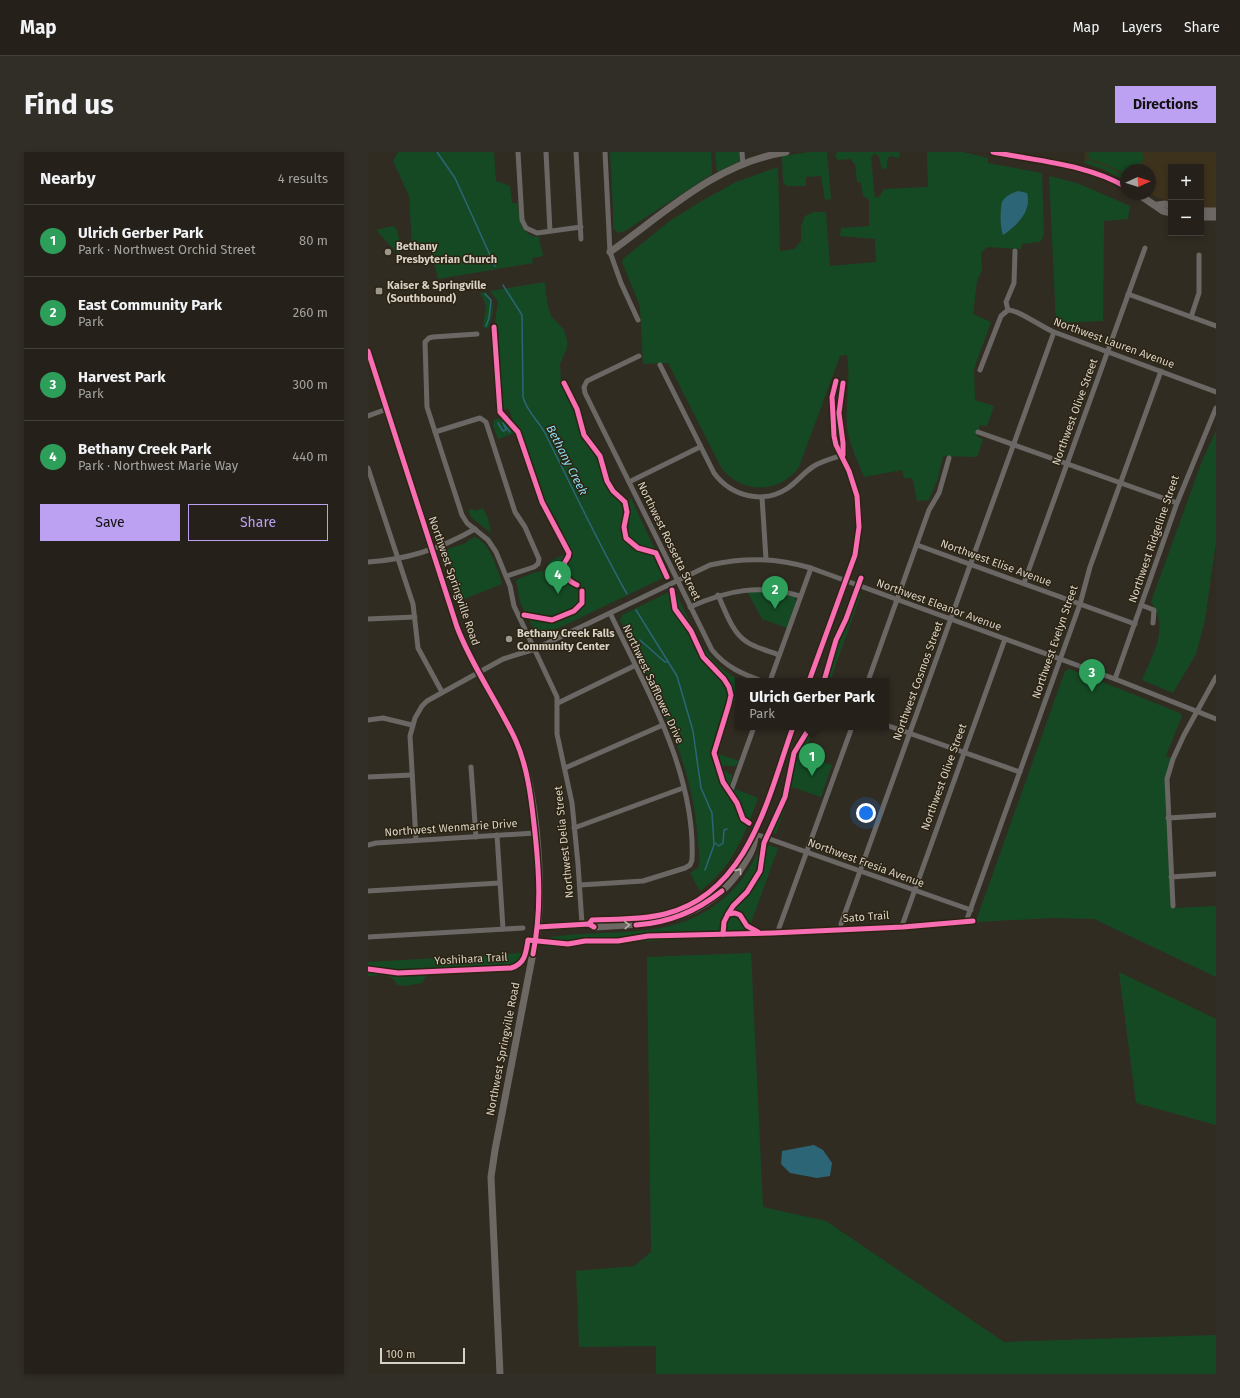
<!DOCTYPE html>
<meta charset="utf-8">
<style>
:root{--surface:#25211a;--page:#312e27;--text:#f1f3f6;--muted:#a3a3a2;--line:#423e39;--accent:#bca0f2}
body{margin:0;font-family:"Fira Sans",sans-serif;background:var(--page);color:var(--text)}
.controls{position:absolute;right:12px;top:12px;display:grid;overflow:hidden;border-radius:0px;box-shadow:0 2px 6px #0003}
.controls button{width:36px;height:36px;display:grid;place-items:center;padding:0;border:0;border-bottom:1px solid var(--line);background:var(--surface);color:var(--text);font:20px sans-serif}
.compass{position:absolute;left:752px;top:12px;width:36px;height:36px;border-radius:50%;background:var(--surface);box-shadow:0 2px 6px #0003;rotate:87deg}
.scale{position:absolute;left:12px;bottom:10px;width:85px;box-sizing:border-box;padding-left:4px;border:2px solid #d7d2c7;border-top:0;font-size:11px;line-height:14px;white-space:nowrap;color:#d7d2c7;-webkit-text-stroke:3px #2c2312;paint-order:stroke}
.you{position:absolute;left:498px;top:661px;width:14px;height:14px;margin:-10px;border:3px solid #fff;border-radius:50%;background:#1a73e8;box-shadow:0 0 0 6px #1a73e833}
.badge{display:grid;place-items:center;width:26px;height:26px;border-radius:50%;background:var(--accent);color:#fff;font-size:13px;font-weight:700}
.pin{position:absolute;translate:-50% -33px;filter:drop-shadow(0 1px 2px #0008)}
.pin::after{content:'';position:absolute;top:21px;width:14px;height:12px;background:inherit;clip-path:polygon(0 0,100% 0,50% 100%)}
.popup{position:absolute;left:367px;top:526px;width:154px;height:52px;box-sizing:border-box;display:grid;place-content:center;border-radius:0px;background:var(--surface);filter:drop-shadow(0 1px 3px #0005);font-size:13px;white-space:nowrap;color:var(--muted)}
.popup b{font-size:15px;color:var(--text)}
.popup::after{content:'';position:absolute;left:50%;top:100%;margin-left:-8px;border:8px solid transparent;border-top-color:var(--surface)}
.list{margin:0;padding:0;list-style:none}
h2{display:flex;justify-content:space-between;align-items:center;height:52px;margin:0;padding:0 16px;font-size:17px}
h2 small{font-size:13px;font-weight:400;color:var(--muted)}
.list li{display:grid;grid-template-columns:26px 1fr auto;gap:12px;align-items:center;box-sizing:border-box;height:72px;padding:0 16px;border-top:1px solid var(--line)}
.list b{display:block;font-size:15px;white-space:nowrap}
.list p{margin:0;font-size:13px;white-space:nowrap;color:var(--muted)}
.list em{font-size:13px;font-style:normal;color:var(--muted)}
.actions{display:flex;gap:8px;padding:12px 16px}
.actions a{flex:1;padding:9px 0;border:1px solid var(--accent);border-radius:0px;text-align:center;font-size:14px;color:var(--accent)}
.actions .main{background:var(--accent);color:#111}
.map{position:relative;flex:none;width:848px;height:1222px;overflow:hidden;border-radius:0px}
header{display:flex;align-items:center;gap:24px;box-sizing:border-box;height:56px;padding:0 20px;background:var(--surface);border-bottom:1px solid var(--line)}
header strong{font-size:19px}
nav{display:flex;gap:22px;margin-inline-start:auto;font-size:14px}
.intro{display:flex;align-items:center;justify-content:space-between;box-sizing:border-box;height:96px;padding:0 24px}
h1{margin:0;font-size:28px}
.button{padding:10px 18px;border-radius:0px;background:var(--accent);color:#111;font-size:14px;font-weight:700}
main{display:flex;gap:24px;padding:0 24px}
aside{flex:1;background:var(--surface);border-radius:0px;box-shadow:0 2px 6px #0003}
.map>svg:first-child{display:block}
.built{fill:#3d321c}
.green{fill:#154924}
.water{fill:#2c6676}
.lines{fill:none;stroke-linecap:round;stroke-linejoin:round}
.stream{stroke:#2c6676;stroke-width:1.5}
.street{stroke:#6a6764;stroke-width:5}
.secondary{stroke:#6d6864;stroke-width:7}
.cycleway-casing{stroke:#2c2312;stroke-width:8}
.cycleway{stroke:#f96db3;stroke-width:5}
.oneway{stroke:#b7b2a9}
.poi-dot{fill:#9d988d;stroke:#2c2312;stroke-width:1.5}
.labels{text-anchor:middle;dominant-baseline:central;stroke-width:3;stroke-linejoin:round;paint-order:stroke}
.poi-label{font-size:11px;font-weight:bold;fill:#d7d2c7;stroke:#2c2312;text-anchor:start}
.street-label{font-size:11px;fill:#d7d2c7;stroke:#2c2312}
.water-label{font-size:12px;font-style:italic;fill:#8bdff8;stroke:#2c2312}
</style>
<header>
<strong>Map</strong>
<nav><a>Map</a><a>Layers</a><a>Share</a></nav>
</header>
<div class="intro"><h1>Find us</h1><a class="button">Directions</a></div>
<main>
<aside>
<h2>Nearby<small>4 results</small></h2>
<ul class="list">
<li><span class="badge" style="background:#2e9e5b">1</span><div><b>Ulrich Gerber Park</b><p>Park · Northwest Orchid Street</p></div><em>80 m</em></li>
<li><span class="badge" style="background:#2e9e5b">2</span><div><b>East Community Park</b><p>Park</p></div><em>260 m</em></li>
<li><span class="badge" style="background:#2e9e5b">3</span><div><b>Harvest Park</b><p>Park</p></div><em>300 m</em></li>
<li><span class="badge" style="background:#2e9e5b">4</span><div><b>Bethany Creek Park</b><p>Park · Northwest Marie Way</p></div><em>440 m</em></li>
</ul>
<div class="actions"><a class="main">Save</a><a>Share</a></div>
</aside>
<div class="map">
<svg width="848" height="1222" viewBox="0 0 848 1222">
<rect width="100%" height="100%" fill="#312c22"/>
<polygon class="built" points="717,0 848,0 848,56 833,56 833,15 803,15 803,51 782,42 782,18 758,18 758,29 732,16 716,11"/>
<g class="green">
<path d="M30,0H126L128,29L142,34L144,51H150C151,68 152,84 172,85L171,87L175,104L164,106L165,111L70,127L62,94L44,95L41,44L25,9Z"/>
<polygon points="242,0 343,0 344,22 257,79 250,81 245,76 245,57"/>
<polygon points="347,0 373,0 372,9 349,20"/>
<polygon points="441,0 459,0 463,47 457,48 453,24 438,25 438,34 418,34 415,30 414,4"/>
<path d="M469,0H532L531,6L523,4L519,7V16L514,17L511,5L507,1L503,6L507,46L512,44L516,37L560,35L559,0H595L620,6V11L674,21L676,83L672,90L654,92L653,97L619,95L613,101L614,118L609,129L605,162L623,170L606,217L607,248L626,254L619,274L612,273L609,285L615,287L610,303L608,305L575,304L570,326L561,348L549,349L545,328L542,326H536L534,318L496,325C490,309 481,292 479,275C477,250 483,227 479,203L472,204L431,315C411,342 375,342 354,317L300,211L275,212L272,154L254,110L255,107L303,68L332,50L368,30L410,15L412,99L426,97L433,89V74L437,64L446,60H458L462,114L508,110L507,87L472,84L473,76L501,74V48L495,44L493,31L489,30L487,12L482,7L470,8L467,4Z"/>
<polygon points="721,0 774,0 776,6 770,16 773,18 758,18 758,23 739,13 720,6"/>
<polygon points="718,7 740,15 758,25 758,29 735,17 717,11"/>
<polygon points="681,24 709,31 762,54 760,67 736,69 735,169 688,171"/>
<polygon points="24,74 29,77 33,98 30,102 8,78"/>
<polygon points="177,130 179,150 183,164 196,178 199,188 199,196 192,212 193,229 206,256 215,286 230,304 240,336 252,347 256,353 262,350 261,348 263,346 298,422 295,426 170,486 152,450 148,428 165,421 176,419 181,414 182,409 200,401 205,405 189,368 174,346 155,285 145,269 141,257 133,257 127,170 130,150 122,139"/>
<path d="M118,140C129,154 125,161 120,177L115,175C116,159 122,157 112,141Z"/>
<polygon points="126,267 137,267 147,281 130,287 125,274"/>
<path d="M848,279V390L837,468L828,502L805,541L774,528C785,501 802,477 783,450L834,309Z"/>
<polygon points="115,356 120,366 123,381 104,366 100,359 104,357 107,359"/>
<path d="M106,385C121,388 131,420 134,432L94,448L81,408L77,407L76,401L78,397L96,392Z"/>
<path d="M303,439L308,441C325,475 337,513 374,529H370V539L348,601L371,609C368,616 363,615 356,613L354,617L364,623L362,635L390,646C377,682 365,715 332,739L322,721L330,716C334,708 330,697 330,689C325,608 287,539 252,468L254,463Z"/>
<polygon points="379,439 401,439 427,445 428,450 419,476 394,467"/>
<polygon points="487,440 493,442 462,529 453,529 484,442"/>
<polygon points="702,517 812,561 814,564 798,604 806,607 799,638 806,756 848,754 848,825 726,767 684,766 609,770 608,769 697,519"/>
<polygon points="437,575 446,575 436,603 464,613 453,645 424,635 408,682 402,679 401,676"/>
<path d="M395,692L410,696L383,771L384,783L179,795L180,788L183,785C254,775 317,793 371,731C381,719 387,705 395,692Z"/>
<path d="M155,801L161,802C158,813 155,815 144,818L65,822L58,824L54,831L37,834L30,833L23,825L14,823L0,824V810Z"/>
<polygon points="383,801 395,1055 458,1069 636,1190 848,1183 848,1222 288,1222 288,1194 211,1195 208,1119 266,1114 283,1100 279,805"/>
<polygon points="751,820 848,867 848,973 768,951"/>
</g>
<g class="water">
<path d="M650,39L659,41C664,60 649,73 635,83C632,75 632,58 634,50C637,44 644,41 650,39Z"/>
<polygon points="446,993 455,998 464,1011 462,1024 449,1026 422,1021 413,1012 414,999"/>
</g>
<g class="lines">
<g class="stream">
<polyline points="69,0 87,26 127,114"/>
<path d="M135,133L154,163L155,245C159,260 170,268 177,281C204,335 229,389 259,442"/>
<polyline points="117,142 123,148 121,166 118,174"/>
<polyline points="130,271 135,279 138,278 135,271 142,280"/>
<polyline points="268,458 309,524 325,579 333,636 344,661 346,693 337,718"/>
<polyline points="272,488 297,510 299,510"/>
<polyline points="347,691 351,694 355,691 356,678 359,677"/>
</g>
<g class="street">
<polyline points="150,0 154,68 158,76 169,81 213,75"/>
<polyline points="178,0 182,79"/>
<polyline points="208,0 213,87"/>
<polyline points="237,0 242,100 253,131 270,168"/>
<polyline points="374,0 375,13"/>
<polyline points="760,142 848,174"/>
<path d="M640,158C649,157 675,176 686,180L848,240"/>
<polyline points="640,158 638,150 646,131 647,99"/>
<polyline points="823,165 831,141 831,103"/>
<polyline points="109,182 65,185 61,186 57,190 59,255 94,363 99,371 120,388 128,400 142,434 146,454 189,545 189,582 204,651 210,712 214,772"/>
<path d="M271,204L219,229L216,235L217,241L344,498C358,515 374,522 394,529"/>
<path d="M292,213L346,321C363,344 395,353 420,336C429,330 436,320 446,314C454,309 465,306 475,303"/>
<polyline points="612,218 633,164 640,158"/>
<polyline points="0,264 19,257"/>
<polyline points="67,280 112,266 118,270 147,360 157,375 171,407 170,412 166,415 139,424"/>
<polyline points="610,280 809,351"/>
<polyline points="0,316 45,452 50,496 74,540"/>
<polyline points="261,330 332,295"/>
<polyline points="394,345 398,407"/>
<polyline points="549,393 767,472"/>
<path d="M0,410C38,408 74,396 107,377"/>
<polyline points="656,431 777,96"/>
<path d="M350,443C357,458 364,481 379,490C388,496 401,499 411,503"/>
<polyline points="773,453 786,458 785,471"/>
<path d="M322,455C360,438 391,432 432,444"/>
<polyline points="0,467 47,465"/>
<polyline points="747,527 809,351 848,256"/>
<polyline points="402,529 443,416"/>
<polyline points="500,529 561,358 571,341 581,306"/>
<polyline points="190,551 266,514"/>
<polyline points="0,568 15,566 44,573"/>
<polyline points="518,573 652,620"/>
<polyline points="103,615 108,685"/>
<polyline points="197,616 295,573"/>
<polyline points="0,625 44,623"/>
<polyline points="364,636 386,575"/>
<polyline points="800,666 848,663"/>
<polyline points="206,676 315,636"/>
<polyline points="387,682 603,758"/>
<polyline points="129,683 135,777"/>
<path d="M48,688L42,584L47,566L54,554L59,549L135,507L167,497L342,413C377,405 408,406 443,416L747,527L848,567"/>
<polyline points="0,693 8,691 167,681"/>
<polyline points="803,725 848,722"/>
<path d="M212,733L275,729L317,716L322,713L324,708C328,621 278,537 242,461"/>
<polyline points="0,739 131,731"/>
<polyline points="805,754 799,627 805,607 816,583 848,525"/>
<polyline points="599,767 712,452 722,415 793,219"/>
<polyline points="535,771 637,487"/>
<polyline points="473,772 686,180"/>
<polyline points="411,776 484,575"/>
<polyline points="0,785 155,776"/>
</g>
<g class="secondary">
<path d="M625,0C669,9 719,12 758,35"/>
<polyline points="770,42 795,59 803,61"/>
<polyline points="789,53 797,52 803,54"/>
<polyline points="833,59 848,59"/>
<polyline points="833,65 848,65"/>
<path d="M242,100C297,61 348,11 418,0"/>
<path d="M0,199L89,475C104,515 130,550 148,589C169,636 174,723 170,775L127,998L123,1025L132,1222"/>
<polyline points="475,303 475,291 471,261 475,231"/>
<polyline points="441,529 487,403 491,375 489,344 481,319 468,293 466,284 464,245 468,229"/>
<path d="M221,772L224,768C248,767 273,768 297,762C381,741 400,645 425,575"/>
<path d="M170,775L221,772L225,775C283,772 336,771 372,718C380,706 387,696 387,682"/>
</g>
<g class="cycleway-casing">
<g id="cycleway">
<path d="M625,0C669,9 719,12 758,35"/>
<path d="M126,175L132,260L150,280L174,350L201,401C201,405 199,406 197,410C192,421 200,429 209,433"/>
<path d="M0,199L89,475C104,515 130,550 148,589C159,614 163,644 166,672C171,716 174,757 165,802"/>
<polyline points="196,231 209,257 216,283 232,304 239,329 245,339 257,350 259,360 256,375 258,386 270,396 288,401 299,425"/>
<polyline points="475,303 475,291 471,261 475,231"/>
<polyline points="304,438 307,457 323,479 335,505 356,527 361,535 363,543 361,552 346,601 355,630 369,651 375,667 381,671"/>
<polyline points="156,463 184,468 206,459 214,451 214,439"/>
<polyline points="441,529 487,403 491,375 489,344 481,319 468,293 466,284 464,245 468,229"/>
<polyline points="456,529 468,488 478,467 493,426"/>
<polyline points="360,762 365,754 379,740 392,719 396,691 417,645 426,601 442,575"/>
<path d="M221,772L224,768C248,767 273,768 297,762C381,741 400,645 425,575"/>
<path d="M268,773C301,771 329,759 354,739"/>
<polyline points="170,775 221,772 226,775"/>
<polyline points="355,782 356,770 360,762 367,761 372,763 379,774 390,780"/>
<path d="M0,817L30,821L143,816C157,812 158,801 160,788L200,792L217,789H250L280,784L404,781L535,775L605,769"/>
</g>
</g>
<use href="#cycleway" class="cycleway"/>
</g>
<defs><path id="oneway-chevron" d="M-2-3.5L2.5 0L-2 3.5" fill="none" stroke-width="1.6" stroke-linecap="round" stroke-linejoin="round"/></defs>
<g class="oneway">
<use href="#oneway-chevron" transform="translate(371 719) rotate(-55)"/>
<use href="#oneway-chevron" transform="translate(259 773) rotate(-3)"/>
</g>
<g class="poi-dot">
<circle cx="20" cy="100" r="4"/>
<rect x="7" y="135" width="8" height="8" rx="2"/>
<circle cx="141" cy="487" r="4"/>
</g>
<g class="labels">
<g class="poi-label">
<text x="28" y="94">Bethany<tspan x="28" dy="13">Presbyterian Church</tspan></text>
<text x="19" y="133">Kaiser &amp; Springville<tspan x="19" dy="13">(Southbound)</tspan></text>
<text x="149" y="481">Bethany Creek Falls<tspan x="149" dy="13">Community Center</tspan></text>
</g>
<g class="street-label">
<text transform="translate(746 191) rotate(20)">Northwest Lauren Avenue</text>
<text transform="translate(707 260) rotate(-70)">Northwest Olive Street</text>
<text transform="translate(786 387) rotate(-71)">Northwest Ridgeline Street</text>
<text transform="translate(301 389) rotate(64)">Northwest Rossetta Street</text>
<text transform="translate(628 411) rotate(20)">Northwest Elise Avenue</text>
<text transform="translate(86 429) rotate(71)">Northwest Springville Road</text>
<text transform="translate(571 453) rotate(20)">Northwest Eleanor Avenue</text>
<text transform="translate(687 490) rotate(-71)">Northwest Evelyn Street</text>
<text transform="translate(550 529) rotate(-70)">Northwest Cosmos Street</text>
<text transform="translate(285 532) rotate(65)">Northwest Safflower Drive</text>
<text transform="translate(576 625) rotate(-70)">Northwest Olive Street</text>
<text transform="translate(83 676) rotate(-4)">Northwest Wenmarie Drive</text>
<text transform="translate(196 690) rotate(-96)">Northwest Delia Street</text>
<text transform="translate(498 711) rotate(20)">Northwest Fresia Avenue</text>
<text transform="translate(498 765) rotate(-4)">Sato Trail</text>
<text transform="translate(103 807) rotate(-3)">Yoshihara Trail</text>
<text transform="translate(135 897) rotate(-79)">Northwest Springville Road</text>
</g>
<g class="water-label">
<text transform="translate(199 308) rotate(63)">Bethany Creek</text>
</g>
</g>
</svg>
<div class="controls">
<button>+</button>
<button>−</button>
</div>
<svg class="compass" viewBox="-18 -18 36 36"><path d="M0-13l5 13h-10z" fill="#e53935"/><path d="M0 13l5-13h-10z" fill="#a3a3a2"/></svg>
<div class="scale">100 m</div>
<div class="you"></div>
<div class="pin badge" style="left:444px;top:624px;background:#2e9e5b">1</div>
<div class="popup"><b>Ulrich Gerber Park</b>Park</div>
<div class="pin badge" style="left:407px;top:457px;background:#2e9e5b">2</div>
<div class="pin badge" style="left:724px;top:540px;background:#2e9e5b">3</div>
<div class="pin badge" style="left:190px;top:442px;background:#2e9e5b">4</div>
</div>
</main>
